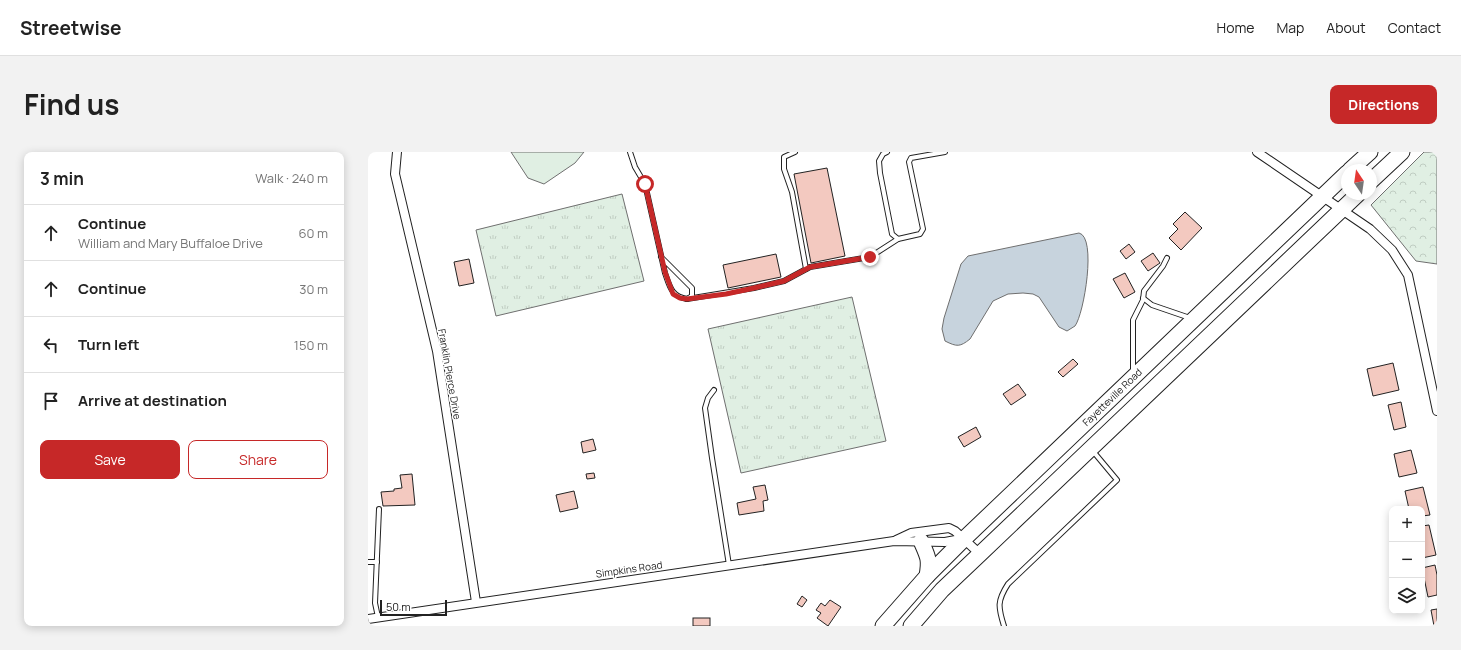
<!DOCTYPE html>
<meta charset="utf-8">
<style>
:root{--surface:#fff;--page:#f2f2f2;--text:#222;--muted:#767676;--line:#e0e0e0;--accent:#c62828}
body{margin:0;font-family:Manrope,sans-serif;background:var(--page);color:var(--text)}
.controls{position:absolute;right:12px;bottom:12px;display:grid;overflow:hidden;border-radius:8px;box-shadow:0 2px 10px #0003}
.controls button{width:36px;height:36px;display:grid;place-items:center;padding:0;border:0;border-bottom:1px solid var(--line);background:var(--surface);color:var(--text);font:20px sans-serif}
.compass{position:absolute;left:973px;top:12px;width:36px;height:36px;border-radius:50%;background:var(--surface);box-shadow:0 2px 10px #0003;rotate:347deg}
.scale{position:absolute;left:12px;bottom:10px;width:67px;box-sizing:border-box;padding-left:4px;border:2px solid #222;border-top:0;font-size:11px;line-height:14px;white-space:nowrap;color:#222;-webkit-text-stroke:3px #fff;paint-order:stroke}
.stop{position:absolute;width:12px;height:12px;margin:-9px;border:3px solid #c62828;border-radius:50%;background:#fff}
.stop.end{background:#c62828;border-color:#fff;box-shadow:0 1px 4px #0008}
.list{margin:0;padding:0;list-style:none}
h2{display:flex;justify-content:space-between;align-items:center;height:52px;margin:0;padding:0 16px;font-size:17px}
h2 small{font-size:13px;font-weight:400;color:var(--muted)}
.list li{display:grid;grid-template-columns:26px 1fr auto;gap:12px;align-items:center;box-sizing:border-box;height:56px;padding:0 16px;border-top:1px solid var(--line)}
.list b{display:block;font-size:15px;white-space:nowrap}
.list p{margin:0;font-size:13px;white-space:nowrap;color:var(--muted)}
.list em{font-size:13px;font-style:normal;color:var(--muted)}
.actions{display:flex;gap:8px;padding:12px 16px}
.actions a{flex:1;padding:9px 0;border:1px solid var(--accent);border-radius:8px;text-align:center;font-size:14px;color:var(--accent)}
.actions .main{background:var(--accent);color:#fff}
.icon{flex:none;width:22px;height:22px;fill:none;stroke:currentColor;stroke-width:2;stroke-linecap:round;stroke-linejoin:round}
.map{position:relative;flex:none;width:1069px;height:474px;overflow:hidden;border-radius:8px}
header{display:flex;align-items:center;gap:24px;box-sizing:border-box;height:56px;padding:0 20px;background:var(--surface);border-bottom:1px solid var(--line)}
header strong{font-size:19px}
nav{display:flex;gap:22px;margin-inline-start:auto;font-size:14px}
.intro{display:flex;align-items:center;justify-content:space-between;box-sizing:border-box;height:96px;padding:0 24px}
h1{margin:0;font-size:28px}
.button{padding:10px 18px;border-radius:8px;background:var(--accent);color:#fff;font-size:14px;font-weight:700}
main{display:flex;gap:24px;padding:0 24px}
aside{flex:1;background:var(--surface);border-radius:8px;box-shadow:0 2px 10px #0003}
.map>svg:first-child{display:block}
.grass{fill:url(#grass-tufts);stroke:#6f6f6f}
.forest{fill:url(#forest-crowns);stroke:#6f6f6f}
.pitch{fill:#e0efe3;stroke:#6f6f6f}
.water{fill:#c7d3dd;stroke:#6f6f6f}
.building{fill:#f3c9c0;stroke:#222}
.lines{fill:none;stroke-linecap:round;stroke-linejoin:round}
.lane-casing{stroke:#222;stroke-width:6}
.street-casing{stroke:#222;stroke-width:10}
.highway-casing{stroke:#222;stroke-width:17}
.lane{stroke:#fff;stroke-width:4}
.street{stroke:#fff;stroke-width:8}
.highway{stroke:#fff;stroke-width:15}
.route{stroke:#c62828;stroke-width:5}
.labels{text-anchor:middle;dominant-baseline:central;stroke-width:3;stroke-linejoin:round;paint-order:stroke}
.street-label{font-size:10px;fill:#222;stroke:#fff}
</style>
<header>
<strong>Streetwise</strong>
<nav><a>Home</a><a>Map</a><a>About</a><a>Contact</a></nav>
</header>
<div class="intro"><h1>Find us</h1><a class="button">Directions</a></div>
<main>
<aside>
<h2>3 min<small>Walk · 240 m</small></h2>
<ul class="list">
<li><svg class="icon" aria-label="ahead" viewBox="0 0 24 24"><path d="M12 20V5M6 11l6-6 6 6"/></svg><div><b>Continue</b><p>William and Mary Buffaloe Drive</p></div><em>60 m</em></li>
<li><svg class="icon" aria-label="ahead" viewBox="0 0 24 24"><path d="M12 20V5M6 11l6-6 6 6"/></svg><div><b>Continue</b></div><em>30 m</em></li>
<li><svg class="icon" aria-label="left" viewBox="0 0 24 24"><path d="M17 20v-9H6M10 6l-5 5 5 5"/></svg><div><b>Turn left</b></div><em>150 m</em></li>
<li><svg class="icon" aria-label="arrive" viewBox="0 0 24 24"><path d="M6 21V4h12l-3 4 3 4H6"/></svg><div><b>Arrive at destination</b></div></li>
</ul>
<div class="actions"><a class="main">Save</a><a>Share</a></div>
</aside>
<div class="map">
<svg width="1069" height="474" viewBox="0 0 1069 474">
<defs>
<pattern id="grass-tufts" width="24" height="20" patternUnits="userSpaceOnUse"><rect width="24" height="20" fill="#e0efe3"/><path d="M3 7l-1-3M5 7V3M7 7l1-3M15 17l-1-3M17 17v-4M19 17l1-3" fill="none" stroke="#c0cdc2"/></pattern>
<pattern id="forest-crowns" width="20" height="18" patternUnits="userSpaceOnUse"><rect width="20" height="18" fill="#e0efe3"/><path d="M2 6a3 3 0 1 1 6 0M12 15a3 3 0 1 1 6 0" fill="none" stroke="#c0cdc2"/></pattern>
</defs>
<rect width="100%" height="100%" fill="#fff"/>
<g class="grass">
<polygon points="254,42 276,129 128,164 108,78"/>
<polygon points="484,145 518,289 373,321 340,177"/>
</g>
<polygon class="forest" points="1056,0 1069,0 1069,112 1048,109 1003,53"/>
<polygon class="pitch" points="143,0 216,0 207,11 176,32 160,26"/>
<path class="water" d="M711,81C729,85 716,162 707,174C704,176 702,177 699,179L691,175L671,145L665,142L655,141L640,142L625,149L602,187C592,195 589,195 577,189L574,177L576,166L593,112L600,104Z"/>
<g class="building">
<polygon points="459,16 477,104 443,111 426,22"/>
<polygon points="817,60 834,76 813,98 801,86 810,77 805,72"/>
<polygon points="761,92 767,100 758,107 752,99"/>
<polygon points="785,101 792,111 780,119 773,109"/>
<polygon points="408,102 413,125 360,136 355,113"/>
<polygon points="101,107 106,131 91,134 86,110"/>
<polygon points="757,121 767,140 756,146 745,127"/>
<polygon points="705,207 710,212 695,225 690,220"/>
<polygon points="1025,211 1031,238 1005,244 999,217"/>
<polygon points="650,232 658,243 643,253 635,242"/>
<polygon points="1033,250 1038,275 1026,278 1020,253"/>
<polygon points="608,275 613,285 596,295 590,285"/>
<polygon points="225,287 228,298 215,301 213,290"/>
<polygon points="1043,298 1049,321 1031,325 1026,302"/>
<polygon points="226,321 227,326 219,327 218,322"/>
<polygon points="44,322 47,353 15,354 13,340 26,339 26,337 34,336 32,323"/>
<polygon points="397,333 400,348 395,349 396,359 371,363 369,351 388,347 385,335"/>
<polygon points="1055,335 1062,363 1054,364 1054,357 1041,357 1037,339"/>
<polygon points="206,339 210,356 192,360 188,343"/>
<polygon points="1061,373 1068,403 1054,406 1054,374"/>
<polygon points="1067,413 1069,423 1069,443 1060,445 1054,416"/>
<polygon points="434,444 439,448 434,455 429,452"/>
<polygon points="462,448 473,455 460,474 449,466 453,461 448,458 453,451 457,454"/>
<polygon points="1069,457 1069,474 1066,474 1063,458"/>
<rect x="325" y="466" width="17" height="8"/>
</g>
<g class="lines">
<g class="lane-casing">
<g id="lane">
<path d="M262,0L267,15L277,32L297,121C302,135 303,144 319,147L324,144V136L293,105"/>
<polyline points="427,0 416,5 416,17 424,40 438,117"/>
<polyline points="519,0 515,2 511,9 512,21 524,82 530,87 552,82 555,77 541,10 543,6 577,0"/>
<polyline points="775,146 784,153 822,166"/>
<polyline points="319,147 386,136 416,129 442,115 502,105 530,87"/>
<polyline points="765,220 765,168 775,148 776,139 795,114 799,106"/>
<polyline points="346,238 340,246 337,256 344,306 361,413"/>
<polyline points="0,410 9,410"/>
<polyline points="10,465 7,451 11,357"/>
<path d="M636,474C630,455 629,449 640,432L749,328L724,298"/>
</g>
</g>
<g class="street-casing">
<g id="street">
<polyline points="29,0 27,22 69,199 108,450"/>
<polyline points="889,0 1002,77 1024,98 1040,123 1069,259"/>
<polyline points="528,388 543,381 581,376 587,379 612,402"/>
<polyline points="0,467 526,389 577,390 593,387"/>
</g>
</g>
<g class="highway-casing">
<g id="highway">
<polyline points="982,18 1002,0"/>
<polyline points="1003,29 1034,0"/>
<path d="M553,389C560,405 562,407 559,424"/>
<polyline points="515,474 559,424 596,387 979,21"/>
<polyline points="543,474 574,438 612,402 990,42"/>
</g>
</g>
<use href="#lane" class="lane"/>
<use href="#street" class="street"/>
<use href="#highway" class="highway"/>
</g>
<g class="lines">
<polyline class="route" points="277,32 297,120 305,142 312,146 319,147 358,142 386,136 416,129 442,115 502,105"/>
</g>
<g class="labels">
<g class="street-label">
<text transform="translate(82 222) rotate(80)">Franklin Pierce Drive</text>
<text transform="translate(744 245) rotate(-44)">Fayetteville Road</text>
<text transform="translate(261 417) rotate(-8)">Simpkins Road</text>
</g>
</g>
</svg>
<div class="controls">
<button>+</button>
<button>−</button>
<button><svg class="icon" aria-label="layers" viewBox="0 0 24 24"><path d="M12 4l9 5-9 5-9-5zM3 14l9 5 9-5"/></svg></button>
</div>
<svg class="compass" viewBox="-18 -18 36 36"><path d="M0-13l5 13h-10z" fill="#e53935"/><path d="M0 13l5-13h-10z" fill="#767676"/></svg>
<div class="scale">50 m</div>
<div class="stop" style="left:277px;top:32px"></div>
<div class="stop end" style="left:502px;top:105px"></div>
</div>
</main>
